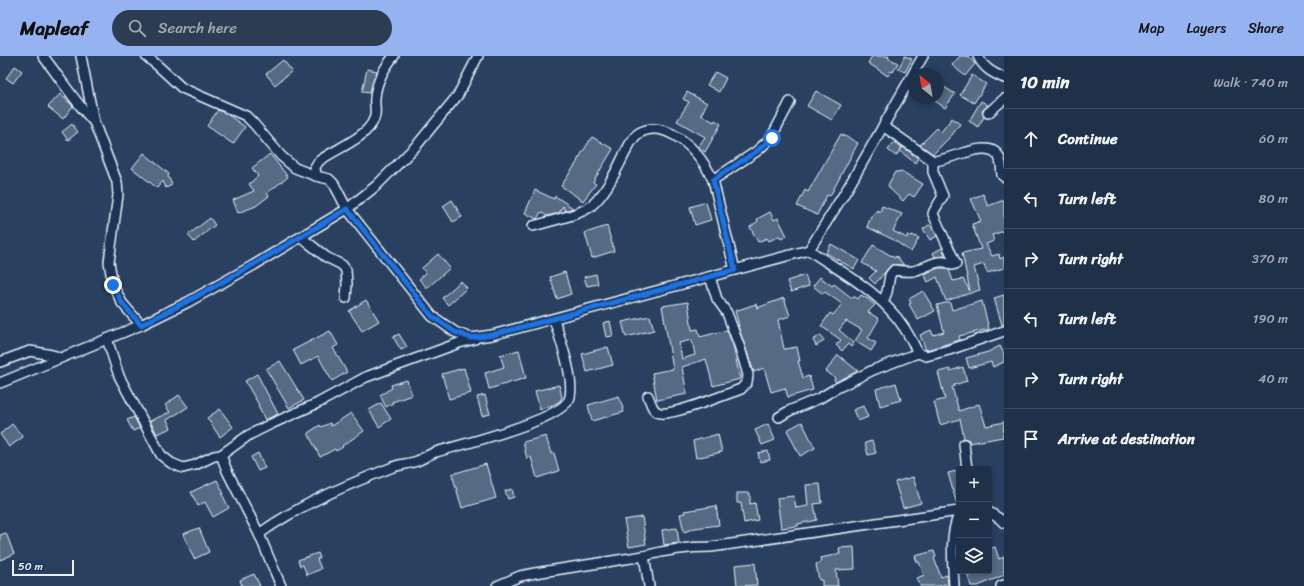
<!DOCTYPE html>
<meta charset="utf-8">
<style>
:root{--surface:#1f3049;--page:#2c3c53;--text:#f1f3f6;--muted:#a1a9b4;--line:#3c4b61;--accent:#95b2f1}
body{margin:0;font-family:Sriracha,sans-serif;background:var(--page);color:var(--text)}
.controls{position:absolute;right:12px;bottom:12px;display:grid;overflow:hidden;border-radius:4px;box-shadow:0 2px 6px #0003}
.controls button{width:36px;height:36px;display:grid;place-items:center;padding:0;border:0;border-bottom:1px solid var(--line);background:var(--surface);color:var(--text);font:20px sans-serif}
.compass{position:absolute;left:908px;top:12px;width:36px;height:36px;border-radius:50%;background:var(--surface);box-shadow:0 2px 6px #0003;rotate:329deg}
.scale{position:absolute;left:12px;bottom:10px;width:62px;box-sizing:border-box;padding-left:4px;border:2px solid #e8f1f8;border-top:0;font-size:11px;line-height:14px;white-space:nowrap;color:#e8f1f8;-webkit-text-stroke:3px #1d3557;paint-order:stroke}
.stop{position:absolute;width:12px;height:12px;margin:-9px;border:3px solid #1a73e8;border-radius:50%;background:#fff}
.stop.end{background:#1a73e8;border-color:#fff;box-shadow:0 1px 4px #0008}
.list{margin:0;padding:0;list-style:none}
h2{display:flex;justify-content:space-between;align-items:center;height:52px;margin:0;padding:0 16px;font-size:17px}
h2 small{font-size:13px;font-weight:400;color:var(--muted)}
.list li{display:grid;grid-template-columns:26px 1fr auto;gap:12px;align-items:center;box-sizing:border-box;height:60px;padding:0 16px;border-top:1px solid var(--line)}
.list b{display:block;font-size:15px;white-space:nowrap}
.list em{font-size:13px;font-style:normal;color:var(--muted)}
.icon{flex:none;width:22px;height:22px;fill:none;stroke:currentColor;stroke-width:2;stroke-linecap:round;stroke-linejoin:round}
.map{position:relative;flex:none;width:1004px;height:530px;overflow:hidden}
header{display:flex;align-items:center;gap:24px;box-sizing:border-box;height:56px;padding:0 20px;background:var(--accent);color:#111}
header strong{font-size:19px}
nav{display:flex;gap:22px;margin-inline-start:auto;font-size:14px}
.search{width:280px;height:36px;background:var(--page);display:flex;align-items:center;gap:10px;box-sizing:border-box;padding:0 14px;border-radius:22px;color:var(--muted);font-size:15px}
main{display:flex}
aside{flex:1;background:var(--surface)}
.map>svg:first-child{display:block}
.building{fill:#556a83;stroke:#e8f1f8;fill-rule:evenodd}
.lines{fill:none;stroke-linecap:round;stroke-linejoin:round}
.minor-casing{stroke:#e8f1f8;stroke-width:12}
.minor{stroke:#1d3557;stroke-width:9}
.route{stroke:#1a73e8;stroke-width:5}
</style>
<header>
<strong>Mapleaf</strong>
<div class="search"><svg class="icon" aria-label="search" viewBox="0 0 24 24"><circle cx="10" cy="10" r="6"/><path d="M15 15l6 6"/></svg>Search here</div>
<nav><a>Map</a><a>Layers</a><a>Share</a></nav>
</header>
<main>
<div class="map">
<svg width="1004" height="530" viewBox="0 0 1004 530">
<rect width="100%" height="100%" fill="#294061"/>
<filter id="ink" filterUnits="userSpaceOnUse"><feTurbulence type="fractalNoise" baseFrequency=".025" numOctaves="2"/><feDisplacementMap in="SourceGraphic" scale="8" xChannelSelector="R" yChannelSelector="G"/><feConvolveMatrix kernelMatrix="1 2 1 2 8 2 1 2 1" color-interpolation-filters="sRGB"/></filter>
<g filter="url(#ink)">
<g class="building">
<polygon points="872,0 889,0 888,2 898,7 893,16 891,15 888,20 868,7"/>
<polygon points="905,0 912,3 905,16 898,13"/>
<polygon points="960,0 968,0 975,8 965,20 952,9"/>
<polygon points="283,4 292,15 275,29 266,18"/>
<polygon points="15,10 22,15 13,27 6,22"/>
<polygon points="367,13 377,15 370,37 362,36"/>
<polygon points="715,16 726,22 719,36 707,29"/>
<polygon points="972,19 986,28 974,47 960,39"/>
<polygon points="938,27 955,38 945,52 931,42 938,42"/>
<polygon points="816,35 841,49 832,64 807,50"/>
<polygon points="687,36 707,47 701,59 714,66 715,64 721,68 705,96 698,91 705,81 677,65 689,46 683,43"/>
<polygon points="60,38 73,50 63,63 48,51"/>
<polygon points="981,45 988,49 982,55 984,61 978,71 969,65"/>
<polygon points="218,54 227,58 245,71 233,88 207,70"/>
<polygon points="952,62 960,68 952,79 933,98 920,89 937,72 941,76"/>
<polygon points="72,68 78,76 68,84 62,76"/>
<polygon points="841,78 858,87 830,140 827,139 817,159 797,150 805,134 808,136"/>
<polygon points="592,81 613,93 593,126 596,128 583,145 561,130 578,105 577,105"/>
<polygon points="894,86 902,91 896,100 888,94"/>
<polygon points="903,91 918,102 915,107 900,95"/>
<polygon points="144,97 169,118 168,120 172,129 166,132 163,125 157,132 132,112"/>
<polygon points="270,98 288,121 267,137 269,140 256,150 238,157 233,144 254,135 249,128 258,120 252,112"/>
<polygon points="901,115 923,128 914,141 909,138 903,145 890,133 888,129 895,116 898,116"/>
<polygon points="535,134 554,143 555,140 573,152 565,155 563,150 559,157 547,160 541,156 537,163 525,157"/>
<polygon points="983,138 988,150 1004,144 1004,175 992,179 994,185 986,188 992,200 999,198 1000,203 1004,201 1004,212 987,217 984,208 974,211 980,234 946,245 937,221 928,226 924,218 939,212 945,212 949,214 953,225 963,223 970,235 962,197 981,193 972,168 981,165 971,143"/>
<polygon points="452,144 462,161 453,166 443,150"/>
<polygon points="706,146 711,164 695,169 690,151"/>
<polygon points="882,150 902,158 893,175 907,182 908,179 911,180 912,179 919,182 911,196 894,184 867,171 871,161 877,154 880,156"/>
<polygon points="770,156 774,164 778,162 787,180 781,183 779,180 769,185 767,182 758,186 750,171 758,165 757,163"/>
<polygon points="210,162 215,169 194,186 188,179"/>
<polygon points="929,169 932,171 937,180 930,184 923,173"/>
<polygon points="607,170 614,195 592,202 585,177"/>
<polygon points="831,188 859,204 854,213 826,197"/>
<polygon points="873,189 895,202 896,200 904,209 891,209 875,228 869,222 876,215 862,207"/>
<polygon points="942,192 946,200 935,201 933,197"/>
<polygon points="438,198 450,212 427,232 419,223 426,217 422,212"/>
<polygon points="565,216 571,238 557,243 550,221"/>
<polygon points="596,218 598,228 587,230 584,221"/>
<polygon points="805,219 809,230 791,236 787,225"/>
<polygon points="820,221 832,230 834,228 852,242 853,240 858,243 861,239 868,243 875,249 868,256 879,263 868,282 876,287 871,295 855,285 862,274 846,265 839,274 854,287 851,291 848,288 842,295 836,289 841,284 821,270 830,257 833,259 842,248 825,236 823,238 813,230"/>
<polygon points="461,225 467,232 448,249 442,242"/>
<polygon points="923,235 935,255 918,264 909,248 911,247 909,243"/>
<polygon points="1004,239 1004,269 1002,269 994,242"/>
<polygon points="784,242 790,260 778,264 784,293 797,291 800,305 798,305 803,322 809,320 813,334 788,341 785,332 771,336 764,312 754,316 738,270 739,270 735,255 756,248 757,252"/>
<polygon points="366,244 379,265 362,275 349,255"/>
<polygon points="982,245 989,273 959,280 960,284 926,294 920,279 931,274 933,279 944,276 937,249 950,246 952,254"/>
<path d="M688,246L692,274L698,273L700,281L727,274L733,289L740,323L713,330L706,303L682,311L687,338L657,344L652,317L673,313L662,250ZM692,284L695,299L682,303L679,287Z"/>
<polygon points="650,260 654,274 626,281 622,266"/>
<polygon points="610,265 613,280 606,281 603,267"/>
<polygon points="330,275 338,289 333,292 347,316 332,325 318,300 301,309 293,294"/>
<polygon points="399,278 407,291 401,294 393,281"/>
<polygon points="821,279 824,285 816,290 813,284"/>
<polygon points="1000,290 1004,298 1004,306 993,311 991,306 969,312 966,302 988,296"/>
<polygon points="608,291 613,309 587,316 582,298"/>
<polygon points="519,294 526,322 489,333 485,317 504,311 500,299"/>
<polygon points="838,299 858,315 836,326 834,324 835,322 826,315"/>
<polygon points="280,305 304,344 289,352 266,313"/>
<polygon points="963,311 967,325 954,329 955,330 952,331 959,355 979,348 986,370 1004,366 1003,381 970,387 969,384 964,382 960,363 940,369 934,346 945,343 938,316 950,313 950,315"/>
<polygon points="464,312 471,337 449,343 442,318"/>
<polygon points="257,318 278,358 265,364 258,350 259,349 245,325"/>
<polygon points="407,324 412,339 392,346 393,347 386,351 380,339 392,332 391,329"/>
<polygon points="896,327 901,344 880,350 876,333"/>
<polygon points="559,329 562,341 560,345 553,349 540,353 535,335"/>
<polygon points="179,339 188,351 167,364 171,372 157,378 150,365 170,356 165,349"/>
<polygon points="485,339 490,358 482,360 477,341"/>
<polygon points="619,340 624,356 592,365 588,349"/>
<polygon points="381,347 391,363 379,371 369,354"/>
<polygon points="863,350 868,361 858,365 853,354"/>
<polygon points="220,353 233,371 220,381 207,362"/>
<polygon points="351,357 364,375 342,390 343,391 336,395 335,393 320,401 308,377 320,369 321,371 330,367 331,370"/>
<polygon points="134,361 140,372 133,375 127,364"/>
<polygon points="802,366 815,392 800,400 787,374"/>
<polygon points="12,368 23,381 9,391 0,378"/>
<polygon points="768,368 775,384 762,389 755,374"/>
<polygon points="718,378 722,396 696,402 693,385"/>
<polygon points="546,380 551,398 554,397 559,415 537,422 531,401 527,403 523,386"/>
<polygon points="872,385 876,397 868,399 865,387"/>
<polygon points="768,395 770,404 760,406 758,397"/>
<polygon points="258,397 265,412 258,415 251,401"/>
<polygon points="486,408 496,442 462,452 452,418"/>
<polygon points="957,415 959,423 959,449 957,449 948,417"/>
<polygon points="913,421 921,447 903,452 895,426"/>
<polygon points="217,424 224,438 222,438 229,452 213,461 205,446 198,450 191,436"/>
<polygon points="820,428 822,447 814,448 817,464 798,468 798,470 781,472 777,442 794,440 796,452 808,450 806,429"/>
<polygon points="512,433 514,441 508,443 505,435"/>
<polygon points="737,437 750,437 750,448 755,447 758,464 744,467 741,447 737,447"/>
<polygon points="716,450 719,469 695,472 684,476 680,458 685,457 684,455"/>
<polygon points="642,461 646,488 629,491 624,464"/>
<polygon points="199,472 209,496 194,503 183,478"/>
<polygon points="677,472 679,487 664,489 662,474"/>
<polygon points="6,477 14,498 0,504 0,479"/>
<polygon points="854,491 855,513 836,514 838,530 822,530 822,524 819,524 816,508 821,507 820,502 840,498 839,492"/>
<polygon points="995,491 999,503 1004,501 1004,519 978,530 971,530 967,517 973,515 989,515 989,493"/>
<polygon points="934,495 936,501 934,502 941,521 947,519 948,530 946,530 945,528 939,530 920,530 917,522 924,519 919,506 917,506 915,500"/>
<polygon points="318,497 320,502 317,503 321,513 307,519 303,509 300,510 298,504"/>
<polygon points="755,507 757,529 737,530 735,509"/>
<polygon points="254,518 260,530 242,530 240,524"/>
</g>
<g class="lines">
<g class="minor-casing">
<g id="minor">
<path d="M43,0C60,22 75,46 94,66"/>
<polyline points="81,0 94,66 117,126 118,139 109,206 113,229 122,247 141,269"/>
<path d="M146,0L157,9L182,32L246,60L254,68L281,100L295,112L316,120L329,123L334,128L347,153L432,260L455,276L471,282L492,279L809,194C835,212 869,230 890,254C902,266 911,282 918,297L926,300L949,294L1004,275"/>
<path d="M978,0C983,12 993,17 1004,22"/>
<polyline points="988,57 1004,43"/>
<path d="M883,70L933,105C948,106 994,78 1000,104C1002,109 1001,114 1002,119L1004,121"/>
<path d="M316,120L315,111L319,105C335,93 367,82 374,63C377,56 374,49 375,42C376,27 385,11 394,0"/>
<polyline points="713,124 757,95 771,82 790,46"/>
<path d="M533,170C547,166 580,159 591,150C606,137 615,117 624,99C628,92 632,81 639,77C651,70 663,73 674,79C692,89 704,105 713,124L735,214"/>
<polyline points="301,181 326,201 342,209 346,214 347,228 346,242"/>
<polyline points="809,194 849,130 923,0"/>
<path d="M883,246L887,236L890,219L894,214C901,215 907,216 913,215C927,212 939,200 952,209L956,208L933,158L934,155L943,140L933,116V105"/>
<polyline points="107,283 119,320 161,399 171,407 183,412 195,409 214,400 221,399 249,379 271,368 318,347 366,321 459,287 475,283"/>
<polyline points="0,306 30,295 52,299 56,300 58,303"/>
<polyline points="0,327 141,269 188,246 254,209 347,153 376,130 417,89 458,39 478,0"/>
<path d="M648,340C651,347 652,355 660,357C672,360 727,338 741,333L747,326L748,319L740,292L727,257L717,243L710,221"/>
<polyline points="779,361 789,355 820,342 835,333 873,314 918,297"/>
<polyline points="964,388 967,413"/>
<polyline points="221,399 227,415 259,478 281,530"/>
<polyline points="989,456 1000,463 1004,467"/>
<path d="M259,478C299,449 346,429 393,411C401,408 409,408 417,405C423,403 429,398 436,396C459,389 565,364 570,341C574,319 560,284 554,263"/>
<polyline points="644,500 649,530"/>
<path d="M497,530L520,520L535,517L644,500C666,494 688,491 711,491L959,455"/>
<path d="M954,530C953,509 949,478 959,459"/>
<polyline points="1001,530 1004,529"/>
</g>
</g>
<use href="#minor" class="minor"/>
</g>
</g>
<g class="lines" filter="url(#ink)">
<path class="route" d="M113,229L122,247L141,269C212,234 279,194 347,153L432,260L455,276L471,282L492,279L735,214L713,124L757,95L772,82"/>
</g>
</svg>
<div class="controls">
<button>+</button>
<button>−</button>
<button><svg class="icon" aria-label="layers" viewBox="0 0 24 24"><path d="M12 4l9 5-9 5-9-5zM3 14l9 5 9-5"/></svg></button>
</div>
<svg class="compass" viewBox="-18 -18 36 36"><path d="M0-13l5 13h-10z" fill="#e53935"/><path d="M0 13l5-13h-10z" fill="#a1a9b4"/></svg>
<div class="scale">50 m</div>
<div class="stop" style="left:772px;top:82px"></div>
<div class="stop end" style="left:113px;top:229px"></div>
</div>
<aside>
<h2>10 min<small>Walk · 740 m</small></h2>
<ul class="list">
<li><svg class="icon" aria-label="ahead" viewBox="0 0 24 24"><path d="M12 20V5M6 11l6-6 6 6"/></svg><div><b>Continue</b></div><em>60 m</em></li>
<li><svg class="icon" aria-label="left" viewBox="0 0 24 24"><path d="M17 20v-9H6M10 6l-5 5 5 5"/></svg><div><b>Turn left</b></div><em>80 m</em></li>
<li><svg class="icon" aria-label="right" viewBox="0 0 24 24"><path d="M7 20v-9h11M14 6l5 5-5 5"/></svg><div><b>Turn right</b></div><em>370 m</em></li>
<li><svg class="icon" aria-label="left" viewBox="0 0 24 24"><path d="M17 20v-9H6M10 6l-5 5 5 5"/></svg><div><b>Turn left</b></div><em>190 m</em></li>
<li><svg class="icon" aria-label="right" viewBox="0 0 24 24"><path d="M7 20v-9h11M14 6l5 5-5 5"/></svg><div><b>Turn right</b></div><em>40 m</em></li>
<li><svg class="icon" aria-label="arrive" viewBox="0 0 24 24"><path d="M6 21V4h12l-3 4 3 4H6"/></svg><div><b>Arrive at destination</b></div></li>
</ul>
</aside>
</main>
